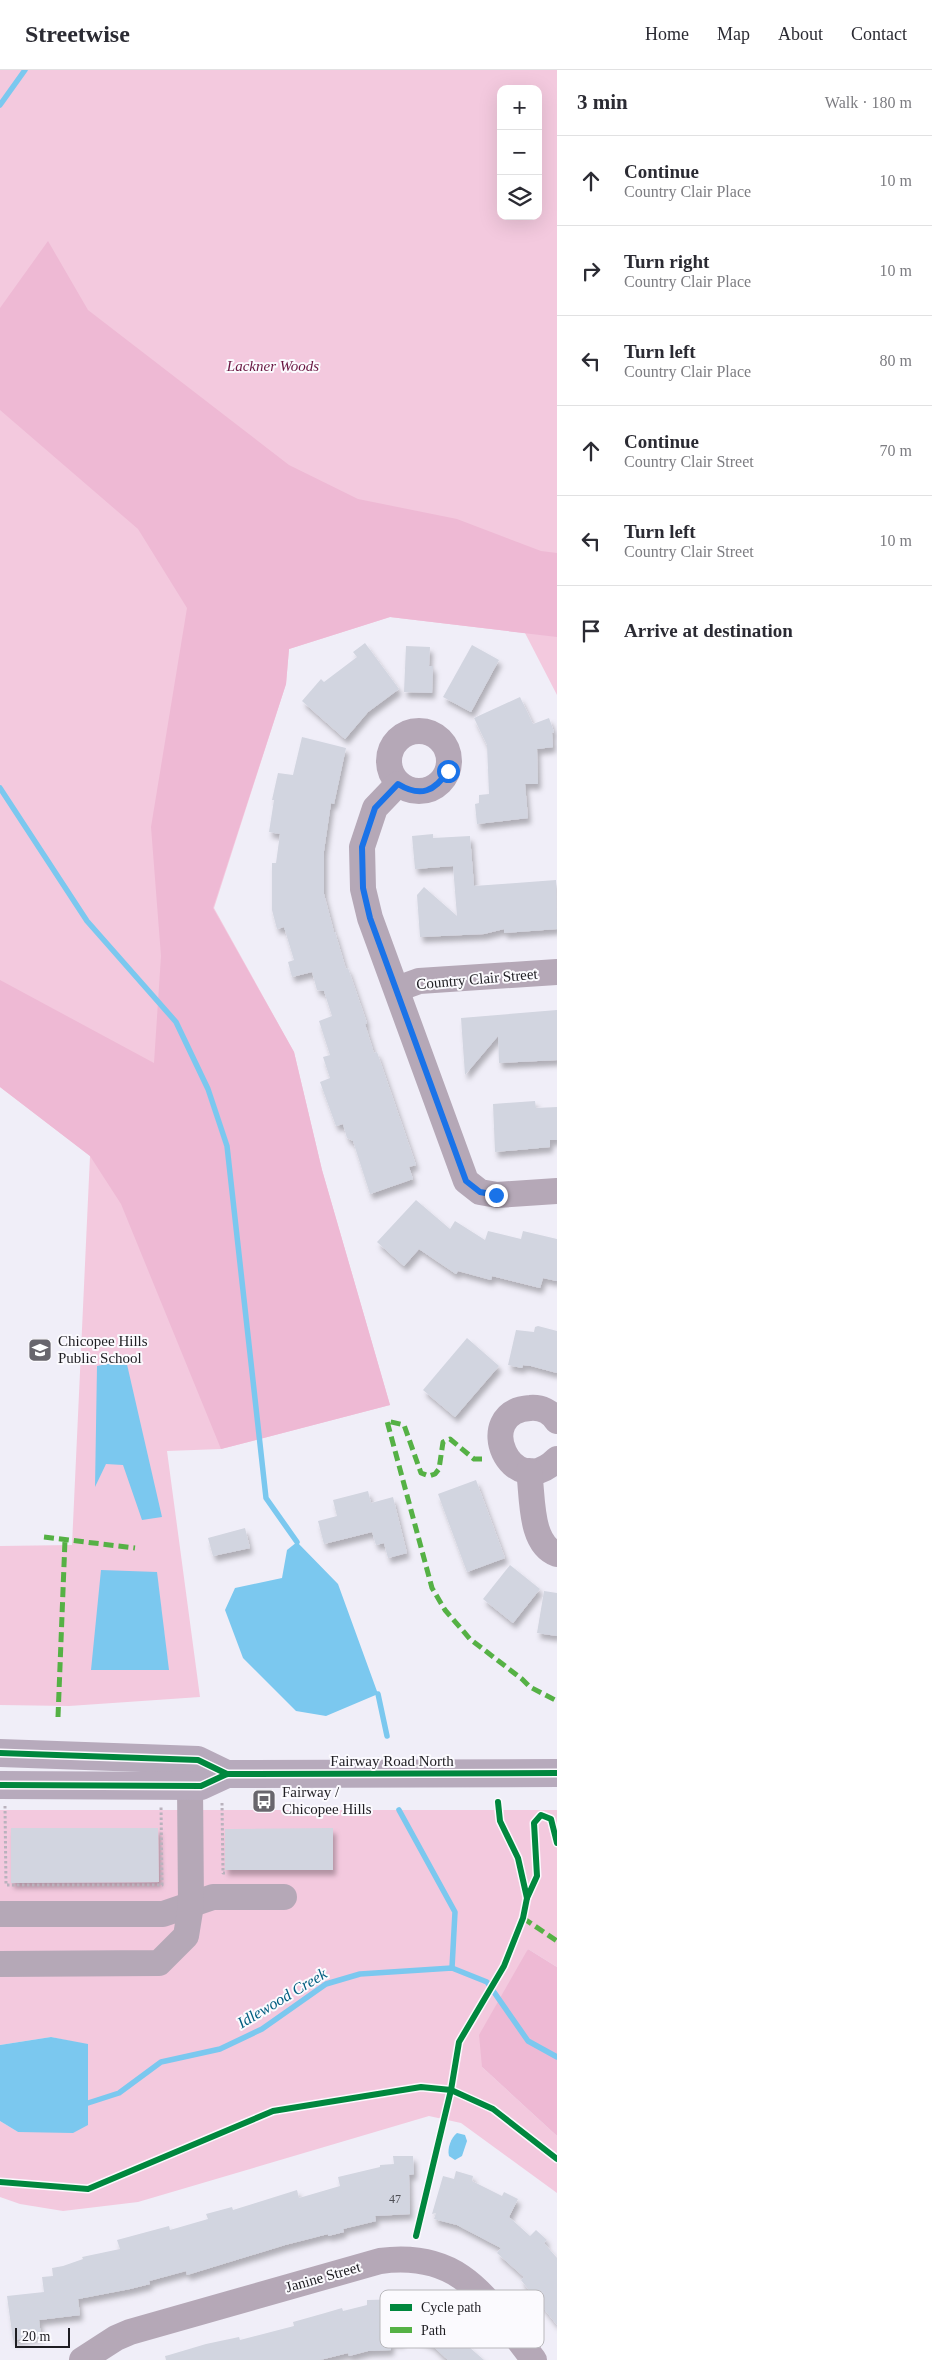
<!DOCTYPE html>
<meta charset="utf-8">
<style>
:root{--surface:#fff;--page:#f7f7f7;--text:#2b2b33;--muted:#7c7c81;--line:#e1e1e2}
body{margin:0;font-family:Georgia,serif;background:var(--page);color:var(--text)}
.controls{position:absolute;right:15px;top:15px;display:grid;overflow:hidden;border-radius:10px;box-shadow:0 5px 20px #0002}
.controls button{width:45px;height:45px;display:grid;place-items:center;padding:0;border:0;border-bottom:1px solid var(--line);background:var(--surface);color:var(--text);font:25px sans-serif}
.scale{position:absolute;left:15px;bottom:12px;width:55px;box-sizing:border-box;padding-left:5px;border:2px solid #1e1d22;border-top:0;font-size:14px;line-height:18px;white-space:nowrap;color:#1e1d22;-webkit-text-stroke:4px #fbfafe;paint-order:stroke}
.stop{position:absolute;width:15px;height:15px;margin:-11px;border:4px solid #1a73e8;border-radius:50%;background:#fff}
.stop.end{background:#1a73e8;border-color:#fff;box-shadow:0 1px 5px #0008}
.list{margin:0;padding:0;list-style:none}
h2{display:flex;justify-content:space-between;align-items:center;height:65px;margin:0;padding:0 20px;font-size:21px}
h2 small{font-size:16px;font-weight:400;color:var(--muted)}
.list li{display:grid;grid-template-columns:32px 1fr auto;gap:15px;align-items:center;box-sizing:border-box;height:90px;padding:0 20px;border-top:1px solid var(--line)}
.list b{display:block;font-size:19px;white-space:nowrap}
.list p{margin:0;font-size:16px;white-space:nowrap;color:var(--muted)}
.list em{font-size:16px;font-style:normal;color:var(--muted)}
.icon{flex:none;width:28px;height:28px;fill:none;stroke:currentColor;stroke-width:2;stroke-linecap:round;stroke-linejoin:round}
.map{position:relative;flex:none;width:557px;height:2290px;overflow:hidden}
header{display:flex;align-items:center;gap:30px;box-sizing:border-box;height:70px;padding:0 25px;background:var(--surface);border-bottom:1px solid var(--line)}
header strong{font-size:24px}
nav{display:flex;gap:28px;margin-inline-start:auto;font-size:18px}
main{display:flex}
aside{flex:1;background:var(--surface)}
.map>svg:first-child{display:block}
.green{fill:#f3c9de;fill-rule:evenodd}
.forest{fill:#eeb9d4}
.water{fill:#7bc8ef}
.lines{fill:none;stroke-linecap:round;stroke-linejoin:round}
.stream{stroke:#7bc8ef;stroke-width:5.5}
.building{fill:#d2d5e0;filter:url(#shadow)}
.path{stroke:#b9b2bd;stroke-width:3;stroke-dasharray:2.5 2.5;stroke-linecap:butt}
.minor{stroke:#b5a8b7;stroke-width:26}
.major{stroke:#b7aabc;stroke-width:28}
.quiet{stroke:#55b145;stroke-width:5;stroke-dasharray:10 5;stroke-linecap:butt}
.cycleway-casing{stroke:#fbfafe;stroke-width:9}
.cycleway{stroke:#00873e;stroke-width:6}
.route{stroke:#1a73e8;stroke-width:6}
.labels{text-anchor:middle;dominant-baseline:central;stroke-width:4;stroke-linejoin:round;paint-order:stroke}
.number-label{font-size:12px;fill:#4e4e54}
.park-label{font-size:15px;font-style:italic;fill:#691641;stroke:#fbfafe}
.street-label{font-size:15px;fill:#1e1d22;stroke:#fbfafe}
.poi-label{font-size:15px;fill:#1e1d22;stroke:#fbfafe;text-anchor:start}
.water-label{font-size:16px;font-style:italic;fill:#025e80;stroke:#fbfafe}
.key{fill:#fbfafe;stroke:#b9b8bc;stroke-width:1}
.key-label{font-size:14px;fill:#1e1d22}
</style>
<header>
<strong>Streetwise</strong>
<nav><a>Home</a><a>Map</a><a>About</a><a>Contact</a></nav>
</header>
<main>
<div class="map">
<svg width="557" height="2290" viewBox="0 0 557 2290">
<defs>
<filter id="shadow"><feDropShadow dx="3" dy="5.5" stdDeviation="2.5" flood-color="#0004"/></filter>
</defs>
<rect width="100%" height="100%" fill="#f0eef8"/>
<g class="green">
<path d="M0,0H557V625L525,563L390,547L289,579L286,614L214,838L294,982L322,1100L390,1335L221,1379L167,1381L200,1627L69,1636L0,1635V1476L72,1475L90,1086L0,1017ZM501,19H538V146H501Z"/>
<polygon points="0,1740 557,1740 557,1897 528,1879 482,1997 557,2066 557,2123 461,2053 429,2046 138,2132 63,2141 20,2134 0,2127 0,2051 18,2062 87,2055 88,1975 51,1967 0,1975"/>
</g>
<g class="forest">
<polygon points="48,171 88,240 289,395 358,429 457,449 541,481 557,483 557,567 390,547 289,579 286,614 213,838 294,982 322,1100 390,1335 221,1379 121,1134 90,1086 0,1017 0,910 154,993 161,886 151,757 187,538 138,459 0,340 0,238"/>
<polygon points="528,1879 557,1897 557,2066 482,1997 479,1965"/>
</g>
<g class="water">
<polygon points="126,1290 162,1447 142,1450 123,1395 106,1394 95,1417 97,1296"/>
<polygon points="297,1472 338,1514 378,1624 326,1646 296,1641 243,1588 225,1540 235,1518 282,1508 287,1480"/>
<polygon points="101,1500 157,1502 169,1600 91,1600"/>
<polygon points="51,1967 88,1974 88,2055 73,2063 18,2062 0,2051 0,1975"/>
<path d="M457,2063L465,2065L467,2071L462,2086L455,2090L449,2086C447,2078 451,2068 457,2063Z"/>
</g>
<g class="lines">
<g class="stream">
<polyline points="0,35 25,0"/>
<polyline points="0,718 87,851 176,952 208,1019 227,1076 266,1428 297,1472"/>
<polyline points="378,1624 387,1666"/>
<polyline points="399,1740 455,1842 452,1898"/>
<polyline points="88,2033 119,2023 161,1992 220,1979 262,1959 326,1914 360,1904 452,1898 487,1912 528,1971 557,1987"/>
</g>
</g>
<g class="building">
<polygon points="365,573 399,619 368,642 345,669 302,631 321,609 324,612 357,587 353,582"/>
<polygon points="472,575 499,590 471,642 443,627"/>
<polygon points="406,576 430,577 429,596 433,596 432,623 404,622"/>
<polygon points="520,627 533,654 549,648 554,662 552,663 553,677 537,679 538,714 525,714 528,748 477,754 475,734 479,733 479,725 489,724 487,675 474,648"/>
<polygon points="302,667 346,678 334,734 331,733 324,781 324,824 334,862 335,862 346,899 348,898 367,953 365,954 374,983 377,982 416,1095 409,1097 413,1109 370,1124 353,1071 347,1068 343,1054 336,1056 320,1012 330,1008 323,987 330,985 319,951 332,946 324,921 317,920 312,902 292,907 288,892 294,890 284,857 277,859 272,840 272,793 276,793 280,764 269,762 274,730 272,730 278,703 293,705"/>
<polygon points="433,764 433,768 470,766 474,816 556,810 557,859 504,863 504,859 484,864 420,867 417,825 424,817 457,846 453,796 415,799 412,766"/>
<polygon points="557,940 557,990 499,993 498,966 465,1005 461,948"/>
<polygon points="535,1031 536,1038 557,1037 557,1070 550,1070 550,1077 495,1082 493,1034"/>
<polygon points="416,1130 450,1159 455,1151 485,1170 488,1161 521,1169 523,1161 557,1169 557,1211 543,1208 540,1218 492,1206 491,1210 458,1201 456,1204 419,1179 404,1196 377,1172"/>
<polygon points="538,1256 557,1261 557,1303 531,1296 523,1295 522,1298 508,1295 516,1260 534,1262 535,1257"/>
<polygon points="467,1268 499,1296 455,1347 423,1320"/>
<polygon points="476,1410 505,1488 467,1502 438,1424"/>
<polygon points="368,1421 371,1433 393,1427 407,1483 388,1488 384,1473 376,1475 372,1462 324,1474 318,1451 337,1446 333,1430"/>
<polygon points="245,1458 250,1478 213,1486 208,1468"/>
<polygon points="510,1495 540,1519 513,1553 483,1529"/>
<polygon points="544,1521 557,1523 557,1566 537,1563"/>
<polygon points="11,1758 158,1758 159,1812 11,1813"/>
<polygon points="333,1758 333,1800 225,1800 225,1759"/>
<polygon points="393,2086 413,2086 414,2104 409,2105 410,2144 375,2146 376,2151 343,2159 344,2162 328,2166 328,2164 285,2175 187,2205 186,2201 149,2211 150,2214 130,2219 78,2229 80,2245 39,2250 41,2266 13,2270 7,2226 44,2222 42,2207 53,2206 52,2198 63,2196 83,2189 82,2187 120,2179 117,2170 169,2156 170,2160 208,2149 206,2144 232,2137 233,2140 297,2120 299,2128 340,2116 338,2107 380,2097 380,2095 394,2094"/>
<polygon points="456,2101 473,2106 472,2111 502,2126 504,2122 518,2129 509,2147 530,2166 536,2160 547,2170 544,2173 557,2188 557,2255 521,2210 524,2207 497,2183 501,2178 457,2155 434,2149 436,2143 432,2144 443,2106 454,2109"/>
<polygon points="408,2229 449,2247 446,2257 484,2290 448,2290 432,2275 402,2262 402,2272 391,2272 391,2280 368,2281 349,2286 348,2283 320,2290 166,2290 165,2286 169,2285 206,2274 239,2267 240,2270 294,2256 293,2252 325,2243 342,2238 343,2241 367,2235 367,2230"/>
</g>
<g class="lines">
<g class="path">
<polyline points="222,1733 223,1803 225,1803"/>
<polyline points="5,1736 6,1815 162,1815 161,1736"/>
</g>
<g class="minor">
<circle cx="419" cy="691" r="30"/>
<polyline points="398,714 375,738 362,777 363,819 370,848 466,1111 480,1122 497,1125 557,1121"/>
<polyline points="397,919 419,911 557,902"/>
<path d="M557,1351C551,1342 541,1337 530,1338C471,1342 511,1435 557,1389"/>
<path d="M529,1401C533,1426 529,1474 557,1484"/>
<polyline points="0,1844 163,1844 213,1827 284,1827"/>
<polyline points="0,1894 159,1893 186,1866 191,1835 190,1716"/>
<path d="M82,2290L116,2268L130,2262L380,2191C464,2180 488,2232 534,2290"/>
</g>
<g class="major">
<polyline points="0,1683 198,1690 227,1704"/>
<polyline points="0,1715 201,1716 227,1704 557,1703"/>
</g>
<g class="quiet">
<polyline points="482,1389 474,1389 450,1369 443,1372 439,1399 435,1404 429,1406 421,1403 404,1355 387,1351 432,1518 445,1540 470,1569 522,1609 530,1617 557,1631"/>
<polyline points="44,1467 135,1478"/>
<polyline points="58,1647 65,1470"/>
<polyline points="523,1848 557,1871"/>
</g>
<g class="cycleway-casing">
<g id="cycleway">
<polyline points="0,1683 198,1690 227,1704"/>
<polyline points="0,1715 201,1716 227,1704 557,1703"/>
<polyline points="498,1732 500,1751 518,1788 527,1828"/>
<polyline points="0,2112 88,2119 273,2041 421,2017 451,2020 493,2039 557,2089"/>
<polyline points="416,2166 451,2020 459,1972 504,1896 523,1848 527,1828 537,1806 534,1753 541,1745 551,1749 557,1773"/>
</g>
</g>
<use href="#cycleway" class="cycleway"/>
</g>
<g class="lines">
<path class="route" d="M448,701C435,721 421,728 398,714L375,738L362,777L363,818L370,848L466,1111L480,1122L496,1125"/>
</g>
<defs>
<g id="school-square" transform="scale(1.25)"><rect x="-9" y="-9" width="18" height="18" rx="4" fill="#68666d" stroke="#fbfafe"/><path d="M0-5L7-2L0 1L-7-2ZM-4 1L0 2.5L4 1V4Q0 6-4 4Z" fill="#fff"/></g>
<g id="bus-square" transform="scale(1.25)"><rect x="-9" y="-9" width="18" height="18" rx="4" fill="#68666d" stroke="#fbfafe"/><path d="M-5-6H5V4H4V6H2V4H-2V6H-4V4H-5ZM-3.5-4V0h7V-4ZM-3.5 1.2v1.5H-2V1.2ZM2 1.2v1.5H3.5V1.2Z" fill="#fff"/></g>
</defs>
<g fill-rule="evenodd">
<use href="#school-square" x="40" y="1280"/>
<use href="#bus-square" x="264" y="1731"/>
</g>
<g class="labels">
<g class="number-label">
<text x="395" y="2129">47</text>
</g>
<g class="park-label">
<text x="273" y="296">Lackner Woods</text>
</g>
<g class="street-label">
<text transform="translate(477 909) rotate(-5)">Country Clair Street</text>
<text x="392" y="1691">Fairway Road North</text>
<text transform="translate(323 2207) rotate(-16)">Janine Street</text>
</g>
<g class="poi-label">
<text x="58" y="1271">Chicopee Hills<tspan x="58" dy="17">Public School</tspan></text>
<text x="282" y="1722">Fairway /<tspan x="282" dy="17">Chicopee Hills</tspan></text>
</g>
<g class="water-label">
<text transform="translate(282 1928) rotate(-31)">Idlewood Creek</text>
</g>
</g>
<rect x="380" y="2220" width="164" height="58" rx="8" class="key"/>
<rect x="390" y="2234" width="22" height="7" fill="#00873e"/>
<rect x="390" y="2257" width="22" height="6" fill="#55b145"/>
<g class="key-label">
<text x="421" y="2242">Cycle path</text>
<text x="421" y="2265">Path</text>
</g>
</svg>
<div class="controls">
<button>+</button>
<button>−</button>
<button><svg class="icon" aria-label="layers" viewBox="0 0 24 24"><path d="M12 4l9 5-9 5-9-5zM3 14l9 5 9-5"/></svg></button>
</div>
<div class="scale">20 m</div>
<div class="stop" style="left:448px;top:701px"></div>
<div class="stop end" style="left:496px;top:1125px"></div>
</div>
<aside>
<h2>3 min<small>Walk · 180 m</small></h2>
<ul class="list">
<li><svg class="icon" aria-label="ahead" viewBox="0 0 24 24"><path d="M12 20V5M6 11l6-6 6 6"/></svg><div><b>Continue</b><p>Country Clair Place</p></div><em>10 m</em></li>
<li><svg class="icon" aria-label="right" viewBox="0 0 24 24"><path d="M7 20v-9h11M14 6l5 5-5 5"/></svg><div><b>Turn right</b><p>Country Clair Place</p></div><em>10 m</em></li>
<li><svg class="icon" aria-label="left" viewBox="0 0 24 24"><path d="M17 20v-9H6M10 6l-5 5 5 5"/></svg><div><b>Turn left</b><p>Country Clair Place</p></div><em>80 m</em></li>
<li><svg class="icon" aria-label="ahead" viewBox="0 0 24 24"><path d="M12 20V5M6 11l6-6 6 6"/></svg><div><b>Continue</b><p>Country Clair Street</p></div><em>70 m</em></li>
<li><svg class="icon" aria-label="left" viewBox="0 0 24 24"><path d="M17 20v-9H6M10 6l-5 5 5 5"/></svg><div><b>Turn left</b><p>Country Clair Street</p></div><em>10 m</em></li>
<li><svg class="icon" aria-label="arrive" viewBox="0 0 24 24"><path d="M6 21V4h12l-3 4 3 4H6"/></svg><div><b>Arrive at destination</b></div></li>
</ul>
</aside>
</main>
